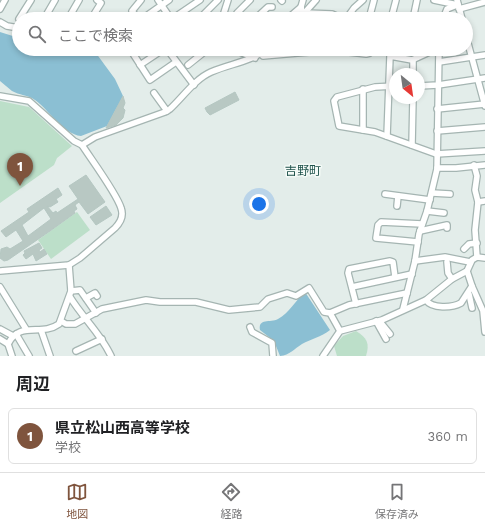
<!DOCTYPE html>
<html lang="ja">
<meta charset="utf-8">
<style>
:root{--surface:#fff;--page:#f6f6f6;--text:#202124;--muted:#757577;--line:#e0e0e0;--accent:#7f543d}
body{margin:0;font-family:"Work Sans","Noto Sans JP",sans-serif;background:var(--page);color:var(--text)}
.compass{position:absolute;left:389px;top:68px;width:36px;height:36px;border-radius:50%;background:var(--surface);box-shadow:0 2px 6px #0003;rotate:151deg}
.you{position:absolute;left:259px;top:204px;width:14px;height:14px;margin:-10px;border:3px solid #fff;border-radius:50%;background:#1a73e8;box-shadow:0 0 0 6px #1a73e833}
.badge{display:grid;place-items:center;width:26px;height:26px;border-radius:50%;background:var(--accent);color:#fff;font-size:13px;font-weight:700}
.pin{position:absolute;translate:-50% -33px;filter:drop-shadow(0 1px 2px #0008)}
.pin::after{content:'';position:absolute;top:21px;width:14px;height:12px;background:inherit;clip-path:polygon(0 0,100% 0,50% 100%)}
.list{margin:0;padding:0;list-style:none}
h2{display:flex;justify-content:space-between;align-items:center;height:52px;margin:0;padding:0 16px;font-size:17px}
h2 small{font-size:13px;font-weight:400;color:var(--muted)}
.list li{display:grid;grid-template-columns:26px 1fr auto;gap:12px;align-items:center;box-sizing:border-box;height:56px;margin:0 8px 8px;padding:0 8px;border:1px solid var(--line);border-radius:6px}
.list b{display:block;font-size:15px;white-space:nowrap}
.list p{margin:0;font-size:13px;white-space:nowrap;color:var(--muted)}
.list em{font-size:13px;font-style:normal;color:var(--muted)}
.icon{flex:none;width:22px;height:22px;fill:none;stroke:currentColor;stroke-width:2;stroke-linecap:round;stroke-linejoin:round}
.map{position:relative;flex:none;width:485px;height:356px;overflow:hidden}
.search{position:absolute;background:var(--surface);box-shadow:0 2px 6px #0003;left:12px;right:12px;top:12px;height:44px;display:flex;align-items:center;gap:10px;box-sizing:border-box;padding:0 14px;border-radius:22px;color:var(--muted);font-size:15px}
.sheet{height:116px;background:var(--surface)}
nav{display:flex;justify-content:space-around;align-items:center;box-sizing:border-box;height:56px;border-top:1px solid var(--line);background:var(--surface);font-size:11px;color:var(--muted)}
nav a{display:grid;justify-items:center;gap:2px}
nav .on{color:var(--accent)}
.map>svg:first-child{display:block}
.green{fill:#bcdfc9}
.water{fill:#8bbfd3}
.building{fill:#b8c8c3;stroke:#b5c7c2;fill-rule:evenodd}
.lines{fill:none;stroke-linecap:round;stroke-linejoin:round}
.minor-casing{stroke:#a5b5b2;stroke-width:8}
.minor{stroke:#fff;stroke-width:5.5}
.labels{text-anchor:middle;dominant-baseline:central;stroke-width:3;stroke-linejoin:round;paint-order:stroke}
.quarter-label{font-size:12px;fill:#1e524b;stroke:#f4faf7}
</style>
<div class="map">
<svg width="485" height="356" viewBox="0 0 485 356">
<rect width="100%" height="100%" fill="#e3edea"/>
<g class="green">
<polygon points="0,101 29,107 72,146 57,158 54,165 0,203"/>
<polygon points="77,212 90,230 51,259 38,240"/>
<path d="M356,331C367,338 370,343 366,356H337L334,346L343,336Z"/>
</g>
<g class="water">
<path d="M0,32L19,38V49H69L76,51L93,49L115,79L123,96L107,126L81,136C63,134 49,110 35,100C28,95 19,95 12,91C8,88 4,84 0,81Z"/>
<path d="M305,292L330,330C321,337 311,339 302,344C294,349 290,355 280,356L274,341L260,330C258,318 270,323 278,319C289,313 296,300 305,292Z"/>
</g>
<g class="building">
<polygon points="235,92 239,100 210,115 207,112 205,108"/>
<polygon points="123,96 125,103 123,108 125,110 123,118 116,125 106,128"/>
<path d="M86,175L105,202L88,214L79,202L75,205L77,209L74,211L75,213L50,231L8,260L4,261L0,258L1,249L7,247L10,249L23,241L16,230L6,237L1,231L29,212L27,209L58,188L62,195L56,199L58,202L50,207L47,206L53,213L56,211L57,213L78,199L69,186ZM44,208L51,219L28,236L22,225Z"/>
<polygon points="106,206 112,215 96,225 90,217"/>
<polygon points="39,243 42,248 39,250 40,252 44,249 47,254 36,261 33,254 26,259 23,255 25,253 24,251"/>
</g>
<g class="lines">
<g class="minor-casing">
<g id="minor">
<polyline points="158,0 171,19"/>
<polyline points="281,0 282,1"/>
<polyline points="434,0 458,5"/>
<polyline points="457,0 462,19"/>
<polyline points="0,9 5,0"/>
<polyline points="459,9 485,2"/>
<polyline points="305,13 332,14 343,19"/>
<polyline points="303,17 301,7 303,0"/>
<polyline points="19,19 31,0"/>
<polyline points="44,19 55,0"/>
<polyline points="68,19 79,0"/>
<polyline points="91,19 101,3 97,0"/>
<polyline points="138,19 132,11 141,0"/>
<polyline points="142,19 169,0"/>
<polyline points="172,19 200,0"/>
<polyline points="199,19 218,0"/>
<polyline points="222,19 228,0"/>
<polyline points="240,19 237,13 250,0"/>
<polyline points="255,19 268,7 272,7"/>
<polyline points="287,19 301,7"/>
<polyline points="299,19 316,0"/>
<polyline points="346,19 354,8 363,0"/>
<polyline points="369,19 374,0"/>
<polyline points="391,19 396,0"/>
<polyline points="413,19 417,0"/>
<polyline points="443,19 447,9 457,5"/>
<polyline points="0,22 7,26 19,28"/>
<polyline points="466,36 485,106"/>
<polyline points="130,49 150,80 176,62"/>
<polyline points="167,49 194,85"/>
<polyline points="232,49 255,58"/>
<polyline points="261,54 263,56 332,50 366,54 370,53 375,49"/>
<polyline points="439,62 485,55"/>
<polyline points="140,65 164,49"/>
<polyline points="188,65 208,49"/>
<polyline points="413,74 413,60"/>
<polyline points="395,86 375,87 337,97 334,101 339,126 375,132 436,154 485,151"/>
<polyline points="419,86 438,85 485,78"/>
<polyline points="154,93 167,111"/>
<path d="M0,96L29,101L74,141L82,145C91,159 117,194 121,208C124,216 120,223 115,228L80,258L69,265L0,271"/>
<polyline points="437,109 485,104"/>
<polyline points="363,130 363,89"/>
<polyline points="437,131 485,127"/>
<polyline points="387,136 390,56 412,60 436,49"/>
<path d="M82,145L95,137L165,112L170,109C183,97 195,79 211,72C232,63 247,63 268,49"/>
<polyline points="412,145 413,98"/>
<polyline points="474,165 477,176 475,190 478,202 475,230 477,257"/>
<polyline points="437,168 456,168 485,165"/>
<polyline points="432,193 450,194"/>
<polyline points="385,194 430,200"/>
<polyline points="478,202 485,201"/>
<polyline points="397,206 398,196"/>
<polyline points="427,211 444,213"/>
<polyline points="420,231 447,225 447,228"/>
<polyline points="418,242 376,238 378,225 381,222 422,224"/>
<polyline points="464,249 469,244 477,243"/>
<polyline points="415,261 445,257 470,262"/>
<polyline points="447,262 448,273 452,279"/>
<polyline points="472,286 483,311 485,332"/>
<polyline points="0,287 26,329"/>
<polyline points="352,287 412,274"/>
<polyline points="71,291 80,290 96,313"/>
<polyline points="469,294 472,308"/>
<path d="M70,297C83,318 101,334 111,356"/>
<polyline points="86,298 95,293 97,296"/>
<path d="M426,300C432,309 452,308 461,303L472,286L467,271"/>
<polyline points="356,304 348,273 349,269 390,261 393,262 395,277"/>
<polyline points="403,309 415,261 419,234 427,211 437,169 439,49"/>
<polyline points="330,313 349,305 407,293"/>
<polyline points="61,321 66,324 75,324 102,309 146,300 160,302 196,302 229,310 260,307 268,299 287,293 296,296 309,288 324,312 330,313 340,331"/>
<polyline points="376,321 386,339"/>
<polyline points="381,323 390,334"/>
<polyline points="250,327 252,332 272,343 273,356"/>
<polyline points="0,329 13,336"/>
<polyline points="41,330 50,356"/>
<polyline points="16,334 29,356"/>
<polyline points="0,339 8,344 12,356"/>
<path d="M8,344C20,320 41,337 59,324L71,291L69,265"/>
<polyline points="76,351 102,339"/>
<polyline points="323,356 340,331 382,320 426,300 452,279 467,271 472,260 477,257 485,258"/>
</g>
</g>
<use href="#minor" class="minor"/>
</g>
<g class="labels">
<g class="quarter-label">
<text x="303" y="171">吉野町</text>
</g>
</g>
</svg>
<svg class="compass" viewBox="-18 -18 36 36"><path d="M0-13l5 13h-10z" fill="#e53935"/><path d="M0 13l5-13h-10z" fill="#757577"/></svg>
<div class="you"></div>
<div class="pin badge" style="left:20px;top:186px">1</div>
<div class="search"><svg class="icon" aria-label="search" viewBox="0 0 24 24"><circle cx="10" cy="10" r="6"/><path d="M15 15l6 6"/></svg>ここで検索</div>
</div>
<section class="sheet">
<h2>周辺<small></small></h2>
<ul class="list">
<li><span class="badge">1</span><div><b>県立松山西高等学校</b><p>学校</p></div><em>360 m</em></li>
</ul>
</section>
<nav>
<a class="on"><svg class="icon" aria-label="map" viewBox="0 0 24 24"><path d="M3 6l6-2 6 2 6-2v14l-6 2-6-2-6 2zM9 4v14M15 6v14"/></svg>地図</a>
<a><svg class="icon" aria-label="directions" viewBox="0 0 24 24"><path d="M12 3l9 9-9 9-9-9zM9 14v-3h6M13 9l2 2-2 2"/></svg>経路</a>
<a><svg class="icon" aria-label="saved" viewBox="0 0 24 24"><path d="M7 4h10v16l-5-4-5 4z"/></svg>保存済み</a>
</nav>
